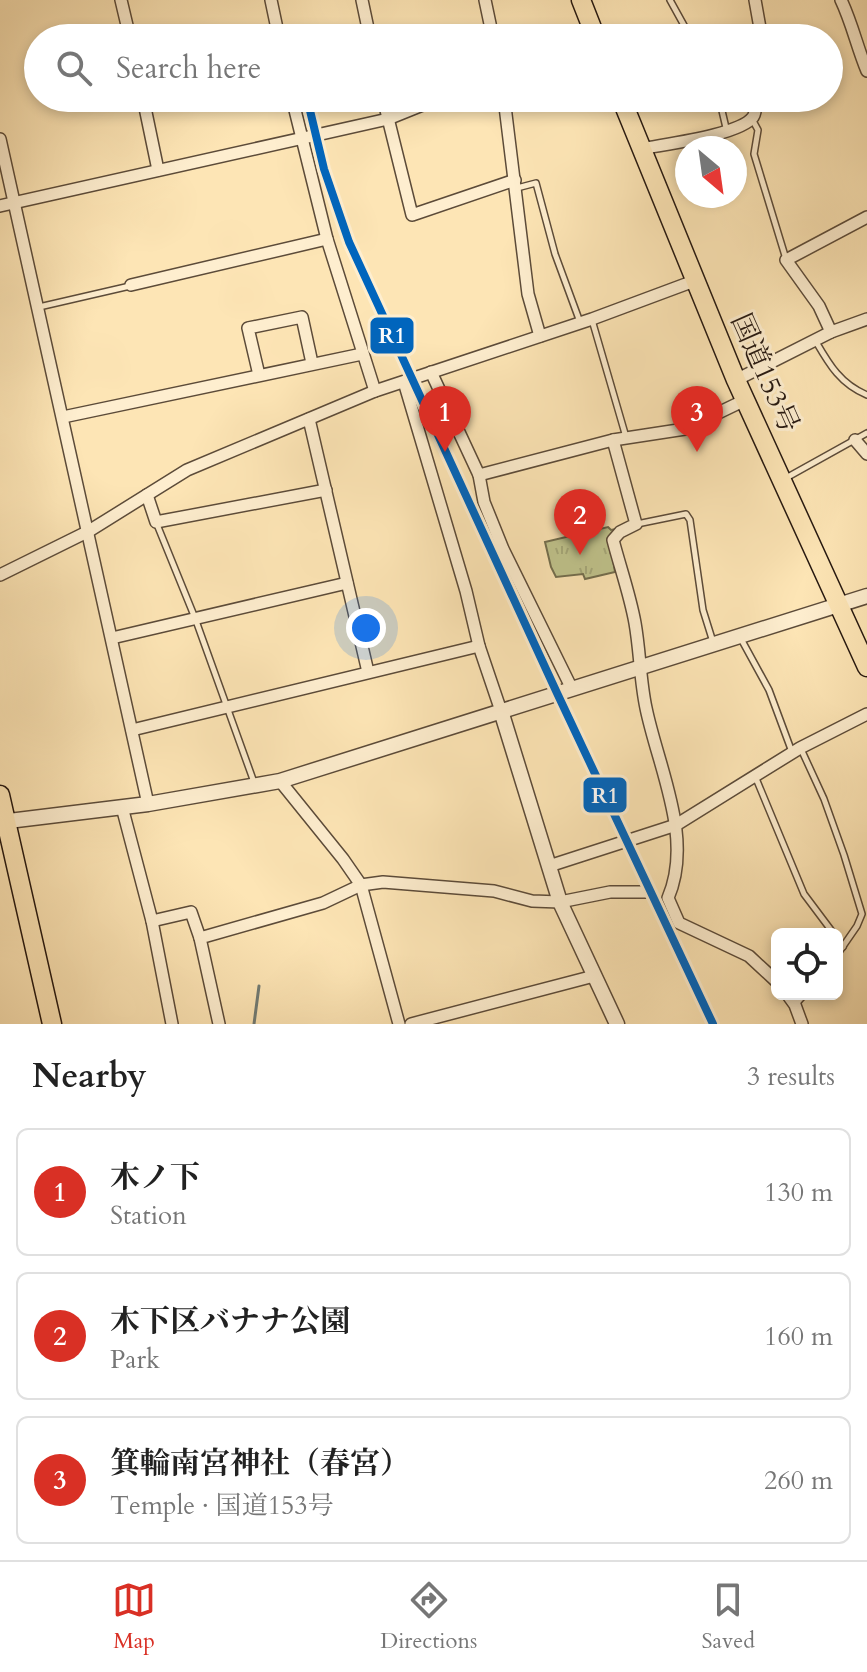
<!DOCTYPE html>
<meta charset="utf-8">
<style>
:root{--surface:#fff;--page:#f6f6f6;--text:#222;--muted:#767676;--line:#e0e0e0;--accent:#d93025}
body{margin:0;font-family:Cardo,"Noto Serif JP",serif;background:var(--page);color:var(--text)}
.controls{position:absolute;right:24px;bottom:24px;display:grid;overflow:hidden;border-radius:12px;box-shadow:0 4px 12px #0003}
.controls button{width:72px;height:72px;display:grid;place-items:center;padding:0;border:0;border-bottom:2px solid var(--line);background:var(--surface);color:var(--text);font:40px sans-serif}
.compass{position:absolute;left:675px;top:136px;width:72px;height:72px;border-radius:50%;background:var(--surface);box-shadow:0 4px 12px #0003;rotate:151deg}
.you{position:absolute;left:366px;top:628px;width:28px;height:28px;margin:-20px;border:6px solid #fff;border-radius:50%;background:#1a73e8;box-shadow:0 0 0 12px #1a73e833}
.badge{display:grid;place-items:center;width:52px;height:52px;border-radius:50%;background:var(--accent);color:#fff;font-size:26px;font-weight:700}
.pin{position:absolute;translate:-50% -66px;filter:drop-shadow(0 2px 4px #0008)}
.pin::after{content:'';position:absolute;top:42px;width:28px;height:24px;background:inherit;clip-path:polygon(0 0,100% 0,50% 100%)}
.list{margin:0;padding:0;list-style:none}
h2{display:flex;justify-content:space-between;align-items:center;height:104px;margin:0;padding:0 32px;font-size:34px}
h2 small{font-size:26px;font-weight:400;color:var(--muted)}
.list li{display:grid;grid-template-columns:52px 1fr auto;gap:24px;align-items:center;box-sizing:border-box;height:128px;margin:0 16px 16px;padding:0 16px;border:2px solid var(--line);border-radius:12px}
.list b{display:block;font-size:30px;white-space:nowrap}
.list p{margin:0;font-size:26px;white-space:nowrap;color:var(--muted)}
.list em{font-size:26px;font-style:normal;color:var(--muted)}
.icon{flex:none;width:44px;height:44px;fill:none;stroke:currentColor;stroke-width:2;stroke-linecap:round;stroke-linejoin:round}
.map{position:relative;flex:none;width:867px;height:1024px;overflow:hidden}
.search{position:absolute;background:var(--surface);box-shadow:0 4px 12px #0003;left:24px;right:24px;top:24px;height:88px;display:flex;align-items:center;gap:20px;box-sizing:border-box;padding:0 28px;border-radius:44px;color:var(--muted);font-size:30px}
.sheet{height:536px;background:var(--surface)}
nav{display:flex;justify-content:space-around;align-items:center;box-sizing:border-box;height:112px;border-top:2px solid var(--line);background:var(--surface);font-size:22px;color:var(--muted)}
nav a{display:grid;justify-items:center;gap:4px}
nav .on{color:var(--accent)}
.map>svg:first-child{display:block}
.park{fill:url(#park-tufts);stroke:#736e4e;stroke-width:2}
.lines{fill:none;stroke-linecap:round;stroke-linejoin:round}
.stream{stroke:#717b74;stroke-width:3}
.service-casing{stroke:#5c4b39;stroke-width:8}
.minor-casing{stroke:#5c4b39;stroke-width:14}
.tertiary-casing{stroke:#5c4b39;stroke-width:17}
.trunk-casing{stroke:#261810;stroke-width:21}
.service{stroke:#feeecf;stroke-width:5}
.minor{stroke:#feeecf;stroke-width:11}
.tertiary{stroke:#feeecf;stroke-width:14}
.trunk{stroke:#fde5b5;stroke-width:18}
.rail-1-casing{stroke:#feeecf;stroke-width:14}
.rail-1{stroke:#0065bd;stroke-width:8}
.labels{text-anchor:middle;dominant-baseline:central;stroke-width:6;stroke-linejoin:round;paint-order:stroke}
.street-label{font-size:28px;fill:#261810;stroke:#feeecf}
.line-badge{stroke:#feeecf;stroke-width:3}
.badge-label{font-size:22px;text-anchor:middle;font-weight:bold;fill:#fff}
</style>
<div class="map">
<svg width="867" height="1024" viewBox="0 0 867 1024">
<defs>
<pattern id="park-tufts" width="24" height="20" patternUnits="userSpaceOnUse" patternTransform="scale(2)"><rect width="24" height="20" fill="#c0c48d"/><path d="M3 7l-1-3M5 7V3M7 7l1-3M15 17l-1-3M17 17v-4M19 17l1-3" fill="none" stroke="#a5a879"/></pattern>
</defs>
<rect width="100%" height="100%" fill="#fde5b5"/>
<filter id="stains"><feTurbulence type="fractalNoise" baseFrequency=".0025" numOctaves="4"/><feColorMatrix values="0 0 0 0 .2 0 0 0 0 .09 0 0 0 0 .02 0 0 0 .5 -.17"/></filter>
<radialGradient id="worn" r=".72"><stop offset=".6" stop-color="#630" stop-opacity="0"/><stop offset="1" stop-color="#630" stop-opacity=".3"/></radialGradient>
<polygon class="park" points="608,527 611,530 626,527 610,539 615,572 585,579 583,574 556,577 551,567 545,542"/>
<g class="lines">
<polyline class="stream" points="254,1024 259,986"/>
<g class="service-casing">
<g id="service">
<polyline points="670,0 691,38"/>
<polyline points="719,98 727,132"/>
<polyline points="752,119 758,130 754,154 786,259"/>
<polyline points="517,188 536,183 555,254 580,322"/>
<polyline points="39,307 130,286"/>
<polyline points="592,320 626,437"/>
<path d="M815,340C829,364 840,384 867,395"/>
<polyline points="786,478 867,433"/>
<polyline points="156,522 195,618 255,785"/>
<polyline points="637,524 686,514 690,520 703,610 713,642"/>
<polyline points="740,637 769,690 792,752"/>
<polyline points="801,749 824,799 844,855 862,914 857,926 837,955"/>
<polyline points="755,776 804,894 834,934"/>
<polyline points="837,939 843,947"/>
<polyline points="795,1005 805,994"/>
</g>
</g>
<g class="minor-casing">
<g id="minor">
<polyline points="121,0 130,38"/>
<polyline points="271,0 279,38"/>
<polyline points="362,0 370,38"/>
<polyline points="485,0 493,38"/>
<polyline points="755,0 760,28 758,38"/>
<path d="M841,0C852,23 857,47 867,71"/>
<polyline points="143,98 158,170"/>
<polyline points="292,98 327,239 375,391"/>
<polyline points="383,98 412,215 515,180"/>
<polyline points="504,98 528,294 540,336"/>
<polyline points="0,139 148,804"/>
<path d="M641,149C665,144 740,135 753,117C757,111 755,105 755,98"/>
<polyline points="0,206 388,119 440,98"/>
<polyline points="131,285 327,239"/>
<polyline points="831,332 819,306 786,260 867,217"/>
<polyline points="431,372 479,475 484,502 503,549 572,689"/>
<polyline points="259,375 248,328 302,317 312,363"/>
<polyline points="736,380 831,332 867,319"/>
<polyline points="404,382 466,591 479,646 501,711"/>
<polyline points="63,417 362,354"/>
<polyline points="309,419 368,672"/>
<path d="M613,440L636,524L620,532L613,540C620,567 630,595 635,623C640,651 640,680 646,708C658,767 694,838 668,898L679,923L749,956L777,982"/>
<polyline points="855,440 867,454"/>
<polyline points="479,475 613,440 685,429 745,400"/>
<polyline points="147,495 156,522 326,490"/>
<polyline points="0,575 89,531 187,470 375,391 592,319 694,281"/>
<polyline points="112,638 347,583"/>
<polyline points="132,730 479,646"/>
<polyline points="280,781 343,859 361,885 399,1024"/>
<polyline points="122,807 152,921 172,1024"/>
<polyline points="549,866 676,825 800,748 867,714"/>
<polyline points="152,921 191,912 200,938"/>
<polyline points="787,994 795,1005 802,1024"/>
<polyline points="219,1024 200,938 323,903 361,885 383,882 494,891 532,901 560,902 610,892 646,892"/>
<polyline points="411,1024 594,976"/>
</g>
</g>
<g class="tertiary-casing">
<g id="tertiary">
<polyline points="501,711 560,902 617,1024"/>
<polyline points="0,822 148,804 280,781 867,596"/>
</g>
</g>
<g class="trunk-casing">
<g id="trunk">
<polyline points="581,0 596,38"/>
<polyline points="621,98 736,380 867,667"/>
<polyline points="0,795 52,1024"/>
</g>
</g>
<use href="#service" class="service"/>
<use href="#minor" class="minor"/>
<use href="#tertiary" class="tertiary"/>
<use href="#trunk" class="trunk"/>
<g class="rail-1-casing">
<polyline id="rail-1" points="307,98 324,169 349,242 557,693 713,1024"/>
</g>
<use href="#rail-1" class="rail-1"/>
</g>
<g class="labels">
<g class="street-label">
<text transform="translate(765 373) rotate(66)">国道153号</text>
</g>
</g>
<g class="line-badge">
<rect x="369" y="316" width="46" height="39" rx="8" fill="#0065bd"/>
<rect x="582" y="776" width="46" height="38" rx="8" fill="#0065bd"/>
</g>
<g class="badge-label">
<text x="392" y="343">R1</text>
<text x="605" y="803">R1</text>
</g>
<rect width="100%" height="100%" filter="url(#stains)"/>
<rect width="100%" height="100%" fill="url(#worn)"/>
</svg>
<div class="controls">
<button><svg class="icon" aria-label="locate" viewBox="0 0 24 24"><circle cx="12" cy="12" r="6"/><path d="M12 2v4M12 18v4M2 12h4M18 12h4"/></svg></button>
</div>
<svg class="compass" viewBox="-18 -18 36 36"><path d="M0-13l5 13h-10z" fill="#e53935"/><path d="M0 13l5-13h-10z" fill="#767676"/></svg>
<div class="you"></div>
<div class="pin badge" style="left:445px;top:452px">1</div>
<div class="pin badge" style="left:580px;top:555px">2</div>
<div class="pin badge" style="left:697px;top:452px">3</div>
<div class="search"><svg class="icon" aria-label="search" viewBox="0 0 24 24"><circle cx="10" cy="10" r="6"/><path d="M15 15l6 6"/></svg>Search here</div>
</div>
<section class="sheet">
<h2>Nearby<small>3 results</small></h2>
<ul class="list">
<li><span class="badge">1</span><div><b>木ノ下</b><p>Station</p></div><em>130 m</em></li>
<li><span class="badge">2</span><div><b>木下区バナナ公園</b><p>Park</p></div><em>160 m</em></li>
<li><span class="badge">3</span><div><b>箕輪南宮神社（春宮）</b><p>Temple · 国道153号</p></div><em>260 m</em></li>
</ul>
</section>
<nav>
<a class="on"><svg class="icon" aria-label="map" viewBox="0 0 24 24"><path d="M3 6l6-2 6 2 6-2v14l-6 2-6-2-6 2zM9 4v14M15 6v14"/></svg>Map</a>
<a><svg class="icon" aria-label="directions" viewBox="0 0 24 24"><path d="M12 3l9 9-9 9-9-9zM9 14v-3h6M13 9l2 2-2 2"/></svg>Directions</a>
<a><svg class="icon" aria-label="saved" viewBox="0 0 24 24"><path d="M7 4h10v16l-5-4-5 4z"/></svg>Saved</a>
</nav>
